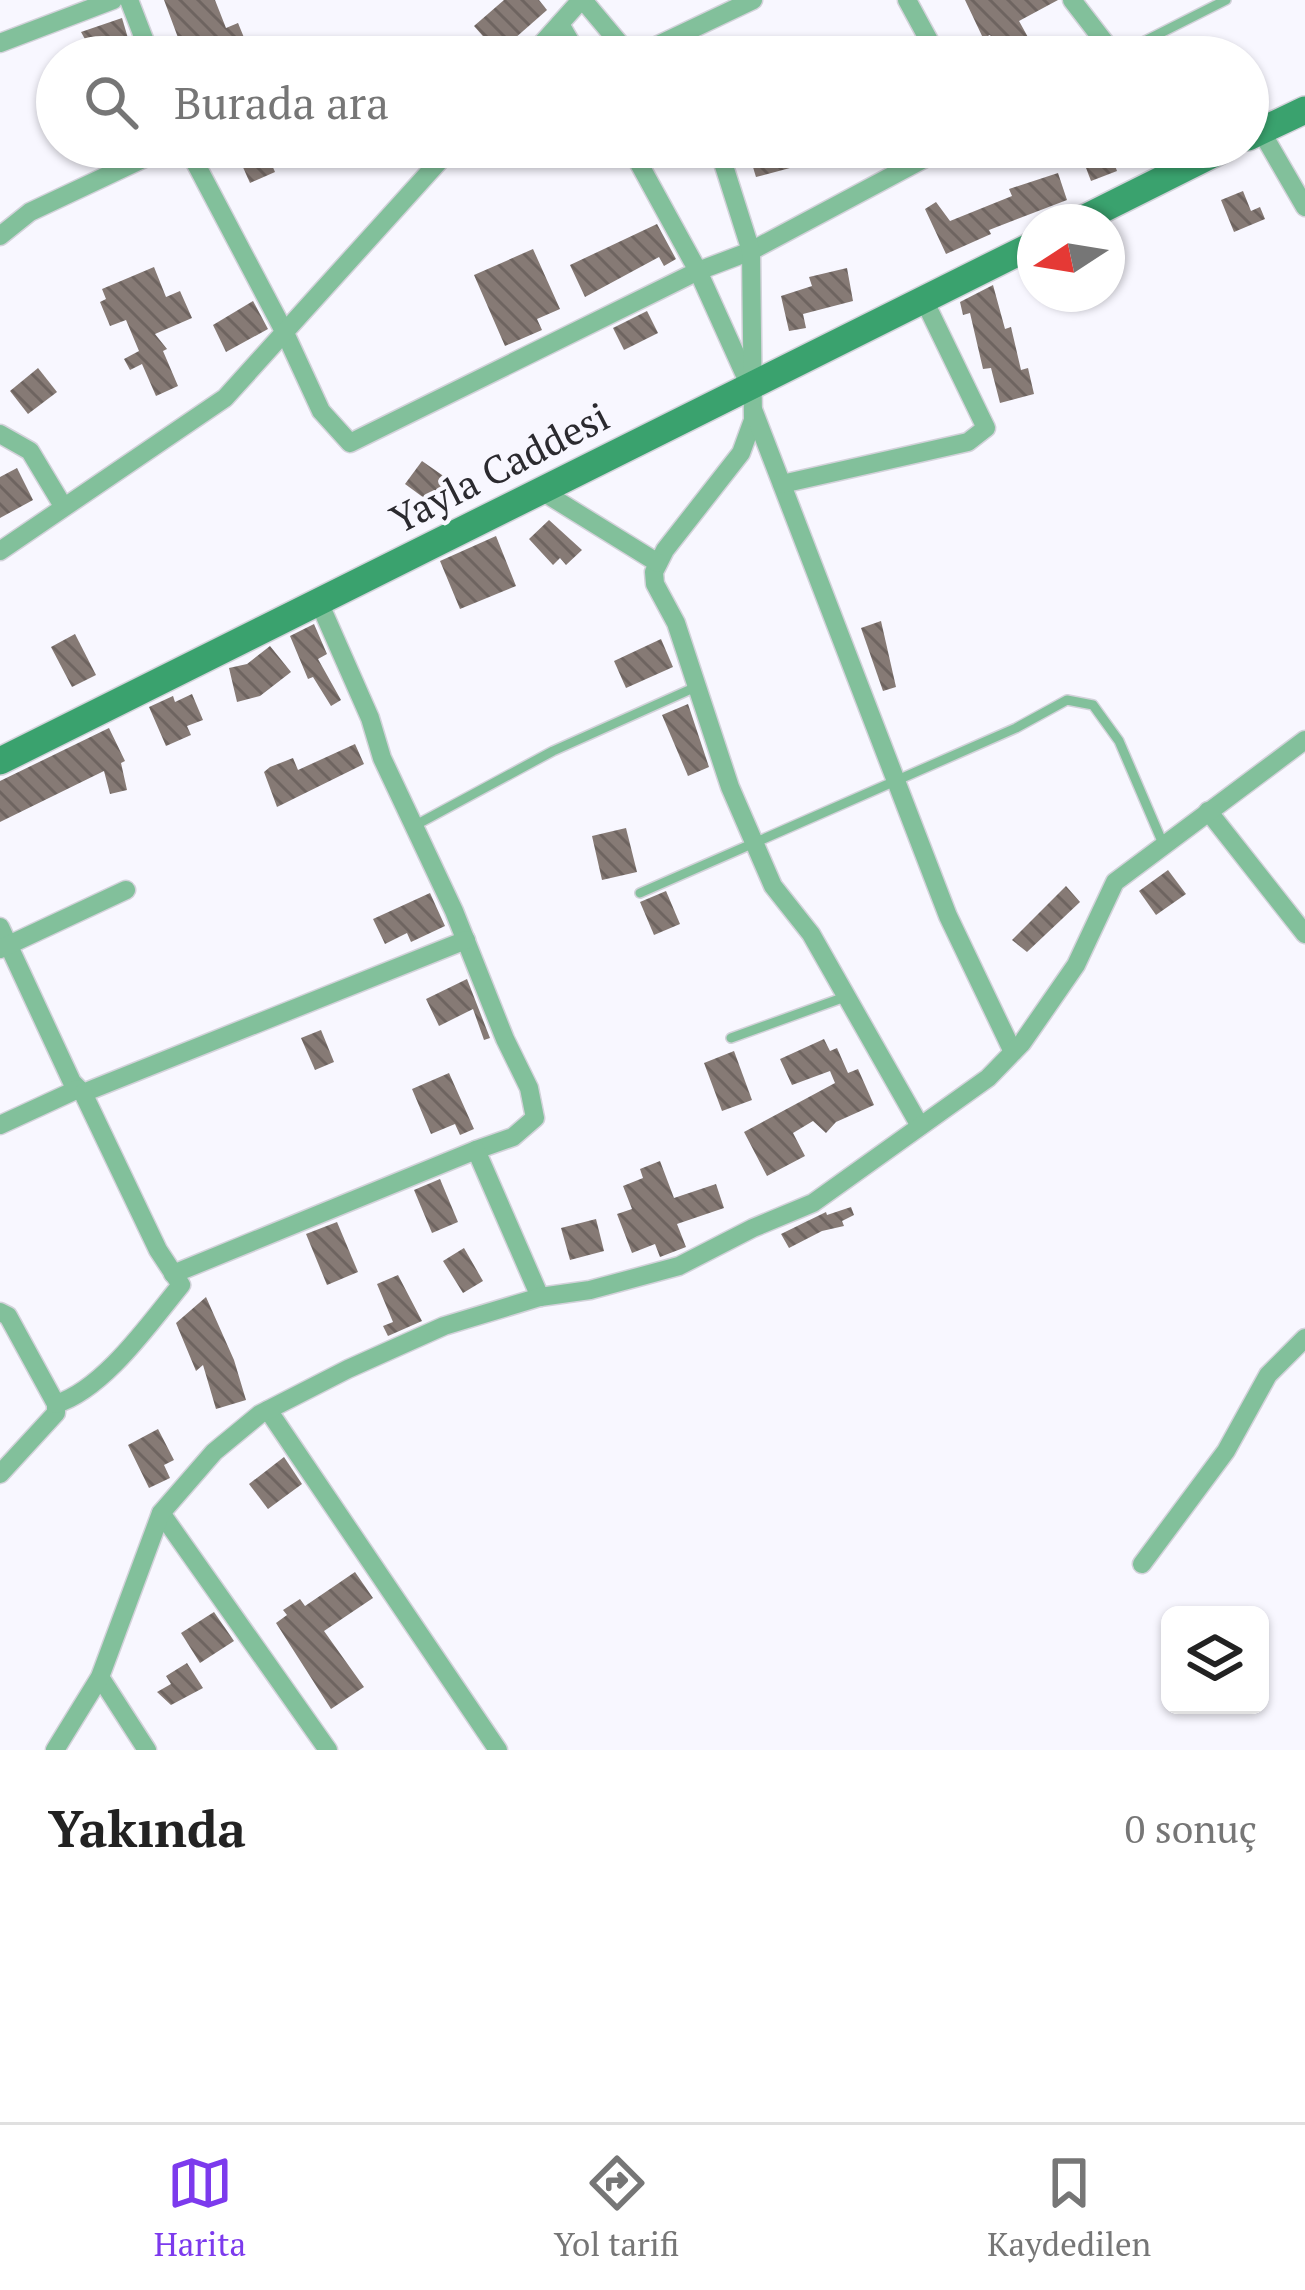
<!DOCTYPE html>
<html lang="tr">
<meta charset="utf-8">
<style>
:root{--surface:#fff;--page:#f2f2f2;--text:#222;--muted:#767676;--line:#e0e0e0;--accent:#7c3aed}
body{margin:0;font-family:"PT Serif",serif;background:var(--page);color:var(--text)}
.controls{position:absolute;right:36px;bottom:36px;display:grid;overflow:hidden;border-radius:18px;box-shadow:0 3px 9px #0004}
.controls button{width:108px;height:108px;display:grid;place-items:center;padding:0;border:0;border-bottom:3px solid var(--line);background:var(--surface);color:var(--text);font:60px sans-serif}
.compass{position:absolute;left:1017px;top:204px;width:108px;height:108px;border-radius:50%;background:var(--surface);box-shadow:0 3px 9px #0004;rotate:258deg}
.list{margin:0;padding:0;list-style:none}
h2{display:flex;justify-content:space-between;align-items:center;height:156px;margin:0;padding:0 48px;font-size:51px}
h2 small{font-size:39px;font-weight:400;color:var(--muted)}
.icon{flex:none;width:66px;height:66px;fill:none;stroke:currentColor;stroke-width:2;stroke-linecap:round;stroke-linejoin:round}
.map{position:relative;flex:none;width:1305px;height:1750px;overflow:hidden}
.search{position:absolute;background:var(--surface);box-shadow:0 3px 9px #0004;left:36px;right:36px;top:36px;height:132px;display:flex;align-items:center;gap:30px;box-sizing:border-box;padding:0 42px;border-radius:66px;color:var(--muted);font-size:45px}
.sheet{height:372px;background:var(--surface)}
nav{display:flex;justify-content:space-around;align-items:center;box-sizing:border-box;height:168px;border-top:3px solid var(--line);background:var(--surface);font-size:33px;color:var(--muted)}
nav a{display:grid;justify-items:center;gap:6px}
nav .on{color:var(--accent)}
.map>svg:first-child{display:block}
.building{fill:url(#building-back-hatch)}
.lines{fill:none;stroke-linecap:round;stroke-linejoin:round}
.lane-casing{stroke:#d3d2da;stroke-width:12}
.street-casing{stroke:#d3d2da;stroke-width:21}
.secondary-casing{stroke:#d3d2da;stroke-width:30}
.lane{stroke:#82c09b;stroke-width:9}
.street{stroke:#82c09b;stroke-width:18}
.secondary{stroke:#3aa26e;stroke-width:27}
.labels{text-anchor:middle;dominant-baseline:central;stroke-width:9;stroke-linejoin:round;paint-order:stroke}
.street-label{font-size:39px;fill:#2b2a2f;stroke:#f8f7ff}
</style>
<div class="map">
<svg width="1305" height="1750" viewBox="0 0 1305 1750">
<defs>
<pattern id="building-back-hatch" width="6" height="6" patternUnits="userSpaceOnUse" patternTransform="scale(3)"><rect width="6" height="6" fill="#867a75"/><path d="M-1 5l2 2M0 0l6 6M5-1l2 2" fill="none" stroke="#6e6460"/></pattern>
</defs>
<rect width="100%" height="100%" fill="#f8f7ff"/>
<g class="building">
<polygon points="164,0 215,0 226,28 238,23 252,57 194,57 187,40 180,43"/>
<polygon points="504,0 539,0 547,10 498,53 474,26"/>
<polygon points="965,0 1058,0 1019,21 1039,57 1003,57 990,35 983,38"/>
<polygon points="122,18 130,45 104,57 95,57 81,32"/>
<polygon points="234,147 264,147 275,172 250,183"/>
<polygon points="762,147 784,147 790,168 756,177 748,151"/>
<polygon points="1078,147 1108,147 1117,171 1091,181"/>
<polygon points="1058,173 1067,200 989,230 991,234 946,254 925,209 936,202 950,221 1012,196 1009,189"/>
<polygon points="1243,191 1251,211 1260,207 1265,219 1234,232 1221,200"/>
<polygon points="657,224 676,259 664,266 659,257 585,297 570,265"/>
<polygon points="533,249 560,309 537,319 542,330 505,346 474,275"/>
<polygon points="154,267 166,297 180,291 192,318 155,334 167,349 163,351 178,386 156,396 142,364 130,370 124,359 139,351 126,320 110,326 100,302 106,299 102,289"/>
<polygon points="847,268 853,301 803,314 806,328 789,331 781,296 812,286 809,277"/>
<polygon points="993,285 1005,329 1011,327 1021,370 1028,368 1034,394 1000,403 991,368 983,369 970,313 963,315 960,302"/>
<polygon points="253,301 268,329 226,352 213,325"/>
<polygon points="647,311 658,333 624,350 613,328"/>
<polygon points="38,368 57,392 28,414 10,391"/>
<polygon points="422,461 452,482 435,506 405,484"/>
<polygon points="17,468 33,500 0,518 0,477"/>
<polygon points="549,520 582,550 566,565 560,558 553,565 529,539"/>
<polygon points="496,536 516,586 460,609 440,561"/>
<polygon points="881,621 896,687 883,691 861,628"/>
<polygon points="314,624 327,654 318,659 341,700 331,706 313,677 308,679 290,636"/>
<polygon points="75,634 96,675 72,687 51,647"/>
<polygon points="661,639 673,667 626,688 614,661"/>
<polygon points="270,646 291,672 260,696 237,702 229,668 247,664"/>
<polygon points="192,694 203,720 187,726 191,735 166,746 149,707 173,696 175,702"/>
<polygon points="688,704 709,767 688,776 662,715"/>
<polygon points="109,728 125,761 121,763 127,790 110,794 104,771 0,822 0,781"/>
<polygon points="355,744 364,764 277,807 264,772 270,767 293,758 298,770"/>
<polygon points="626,828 637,872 602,880 592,836"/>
<polygon points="1168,870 1186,894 1156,915 1139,891"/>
<polygon points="1066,886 1080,902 1027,952 1012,940"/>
<polygon points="666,891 680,924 654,935 640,902"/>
<polygon points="430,893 445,926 411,942 407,933 385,944 373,919"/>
<polygon points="467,979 490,1038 484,1040 473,1009 439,1026 426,999"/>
<polygon points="321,1030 334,1062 315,1070 301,1038"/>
<polygon points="824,1039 830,1051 837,1048 848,1073 858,1069 874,1105 836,1122 826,1133 813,1121 793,1133 805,1156 767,1176 744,1132 835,1083 830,1071 792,1085 780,1059"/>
<polygon points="734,1051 752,1100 722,1111 704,1063"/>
<polygon points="449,1073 474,1129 460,1135 455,1124 431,1134 412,1089"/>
<polygon points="660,1161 674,1198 716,1184 724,1208 677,1224 686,1247 660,1257 655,1244 632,1253 617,1214 632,1209 623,1186 643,1178 640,1169"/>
<polygon points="440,1179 458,1222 432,1233 414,1190"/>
<polygon points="851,1207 854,1215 842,1221 844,1226 822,1231 789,1248 781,1234 826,1212 827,1215"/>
<polygon points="596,1219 604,1251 570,1260 561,1228"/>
<polygon points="337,1222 358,1272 327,1285 306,1234"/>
<polygon points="464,1248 483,1281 463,1293 443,1261"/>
<polygon points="398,1275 422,1321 388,1336 383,1326 393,1322 377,1284"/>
<polygon points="206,1297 234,1360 246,1400 216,1409 203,1365 196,1371 176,1323"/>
<polygon points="158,1429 174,1460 164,1465 170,1478 149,1488 128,1445"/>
<polygon points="284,1457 302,1484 268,1509 249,1484"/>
<polygon points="355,1572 373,1598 324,1631 364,1687 331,1709 276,1623 287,1615 283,1610 300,1599 305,1606"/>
<polygon points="214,1612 234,1641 200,1663 181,1633"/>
<polygon points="187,1663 203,1688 171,1705 157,1692 171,1684 166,1676"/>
</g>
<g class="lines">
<g class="lane-casing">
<g id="lane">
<polyline points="1115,56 1226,0"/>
<polyline points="414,826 553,751 698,686"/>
<polyline points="640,893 1016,728 1067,700 1093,705 1119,741 1164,846"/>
<polyline points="731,1038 845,997"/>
</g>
</g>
<g class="street-casing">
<g id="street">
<polyline points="129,0 151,57"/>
<polyline points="583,0 631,57"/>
<polyline points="907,0 938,57"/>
<polyline points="1072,0 1116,57"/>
<polyline points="560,24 579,57"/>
<polyline points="0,43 113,0"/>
<polyline points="530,57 581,0"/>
<polyline points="633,57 753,0"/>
<polyline points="1261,131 1305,207"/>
<polyline points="187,147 285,333 321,411 350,443 698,271 751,251 946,147"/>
<polyline points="630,147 698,271 749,384"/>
<polyline points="718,147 751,251 753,420 741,453 665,550 654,572 655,584 676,623 730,787 773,886 811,934 920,1126"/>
<polyline points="0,236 30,212 168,147"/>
<polyline points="754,412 948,916 1013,1052"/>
<polyline points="0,434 30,451 63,506"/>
<polyline points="782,484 968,442 986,428 924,300"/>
<polyline points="540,490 658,563"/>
<polyline points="0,551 225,398 452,147"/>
<polyline points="318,600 370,718 382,758 454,911 505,1039 529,1088 535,1118 513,1137 476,1150"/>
<polyline points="1208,811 1305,934"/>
<polyline points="0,927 72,1082 83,1093 466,940"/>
<polyline points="0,949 126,890"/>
<polyline points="0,1125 78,1089"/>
<polyline points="173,1274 476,1150 540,1297"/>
<polyline points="0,1312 8,1316 56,1404 56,1413 0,1474"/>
<path d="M56,1404C104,1389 149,1324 181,1285L158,1250L83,1093"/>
<polyline points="268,1410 498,1750"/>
<polyline points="161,1513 328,1750"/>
<polyline points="1142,1564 1226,1451 1268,1375 1305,1338"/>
<polyline points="100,1677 147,1750"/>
<polyline points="55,1750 100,1677 161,1513 214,1452 260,1414 348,1369 444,1326 540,1297 590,1290 679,1266 753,1228 813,1203 988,1078 1022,1043 1076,965 1115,882 1305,740"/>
</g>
</g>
<g class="secondary-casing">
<g id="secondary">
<polyline points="1248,137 1305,110"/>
<polyline points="1077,222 1227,147"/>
<polyline points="0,761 1035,244"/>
</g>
</g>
<use href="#lane" class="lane"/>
<use href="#street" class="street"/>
<use href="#secondary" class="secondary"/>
</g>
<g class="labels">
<g class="street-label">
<text transform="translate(499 467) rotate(-27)">Yayla Caddesi</text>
</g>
</g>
</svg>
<div class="controls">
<button><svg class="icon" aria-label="layers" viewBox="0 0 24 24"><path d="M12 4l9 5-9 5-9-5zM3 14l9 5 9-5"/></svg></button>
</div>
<svg class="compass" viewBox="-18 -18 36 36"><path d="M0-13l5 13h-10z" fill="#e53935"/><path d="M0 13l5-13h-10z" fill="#767676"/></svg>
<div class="search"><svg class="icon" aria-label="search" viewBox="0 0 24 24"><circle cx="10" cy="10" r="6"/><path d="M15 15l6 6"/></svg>Burada ara</div>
</div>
<section class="sheet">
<h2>Yakında<small>0 sonuç</small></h2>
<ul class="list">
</ul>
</section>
<nav>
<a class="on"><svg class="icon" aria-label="map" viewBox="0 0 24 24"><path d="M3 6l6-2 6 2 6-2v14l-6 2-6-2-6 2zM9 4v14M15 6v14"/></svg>Harita</a>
<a><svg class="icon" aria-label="directions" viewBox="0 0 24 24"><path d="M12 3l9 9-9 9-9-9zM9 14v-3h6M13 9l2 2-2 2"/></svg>Yol tarifi</a>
<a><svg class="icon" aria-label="saved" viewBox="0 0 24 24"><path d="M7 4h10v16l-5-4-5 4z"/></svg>Kaydedilen</a>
</nav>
